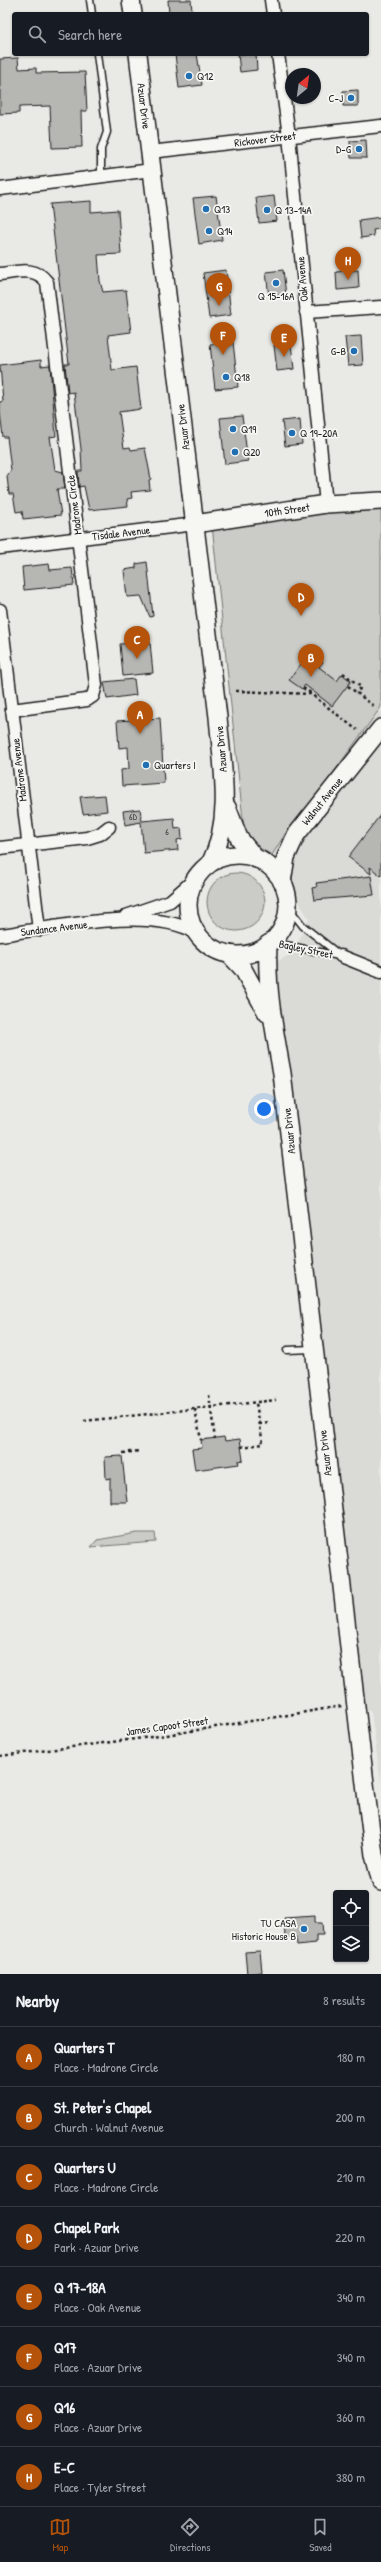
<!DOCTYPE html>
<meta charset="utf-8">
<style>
:root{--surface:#171b24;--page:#242831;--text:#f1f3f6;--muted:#9ea1a6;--line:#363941;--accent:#b45309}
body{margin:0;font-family:"Patrick Hand",sans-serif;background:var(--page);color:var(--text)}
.controls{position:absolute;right:12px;bottom:12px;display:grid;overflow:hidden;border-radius:4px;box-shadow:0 1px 3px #0004}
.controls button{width:36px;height:36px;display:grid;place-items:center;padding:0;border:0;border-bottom:1px solid var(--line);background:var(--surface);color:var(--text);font:20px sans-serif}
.compass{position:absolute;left:285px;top:68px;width:36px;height:36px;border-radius:50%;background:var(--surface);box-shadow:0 1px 3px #0004;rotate:29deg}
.you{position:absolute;left:264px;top:1109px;width:14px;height:14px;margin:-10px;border:3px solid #fff;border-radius:50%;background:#1a73e8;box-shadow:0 0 0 6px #1a73e833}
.badge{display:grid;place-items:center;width:26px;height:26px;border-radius:50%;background:var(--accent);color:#fff;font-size:13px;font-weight:700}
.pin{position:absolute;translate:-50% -33px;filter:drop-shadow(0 1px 2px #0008)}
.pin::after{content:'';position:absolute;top:21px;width:14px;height:12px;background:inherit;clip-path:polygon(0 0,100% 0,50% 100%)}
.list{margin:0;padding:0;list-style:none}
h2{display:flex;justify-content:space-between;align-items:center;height:52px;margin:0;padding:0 16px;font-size:17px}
h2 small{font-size:13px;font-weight:400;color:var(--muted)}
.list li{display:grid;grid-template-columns:26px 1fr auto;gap:12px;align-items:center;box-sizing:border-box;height:60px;padding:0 16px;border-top:1px solid var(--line)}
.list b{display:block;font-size:15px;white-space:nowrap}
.list p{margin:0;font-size:13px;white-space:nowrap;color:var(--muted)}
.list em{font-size:13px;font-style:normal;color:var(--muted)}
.icon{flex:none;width:22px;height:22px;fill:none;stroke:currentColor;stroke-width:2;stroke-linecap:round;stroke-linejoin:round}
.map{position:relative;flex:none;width:381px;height:1974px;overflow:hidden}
.search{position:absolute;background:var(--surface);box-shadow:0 1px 3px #0004;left:12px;right:12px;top:12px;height:44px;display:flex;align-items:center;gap:10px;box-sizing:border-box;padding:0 14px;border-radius:4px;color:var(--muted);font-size:15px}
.sheet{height:532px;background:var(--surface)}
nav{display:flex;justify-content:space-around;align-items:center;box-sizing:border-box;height:56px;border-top:1px solid var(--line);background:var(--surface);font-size:11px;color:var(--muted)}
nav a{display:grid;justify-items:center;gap:2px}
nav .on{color:var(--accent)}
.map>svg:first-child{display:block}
.built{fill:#dadad6}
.green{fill:#cbcbc7;stroke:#747472}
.building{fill:#b6b6b3;stroke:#1c1c1c}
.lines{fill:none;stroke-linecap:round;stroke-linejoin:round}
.lane-casing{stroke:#1c1c1c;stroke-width:9}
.street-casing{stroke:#1c1c1c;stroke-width:15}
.secondary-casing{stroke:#1c1c1c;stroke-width:20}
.path{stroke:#1c1c1c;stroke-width:2.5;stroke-dasharray:3 3;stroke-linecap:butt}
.lane{stroke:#f6f6f2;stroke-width:6}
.street{stroke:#f6f6f2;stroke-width:12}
.secondary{stroke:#f6f6f2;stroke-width:17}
.poi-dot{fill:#1f6fb2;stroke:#f6f6f2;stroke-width:1.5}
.labels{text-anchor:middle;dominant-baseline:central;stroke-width:3.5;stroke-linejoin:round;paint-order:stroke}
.number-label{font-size:9px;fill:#424242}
.poi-label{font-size:11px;fill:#1c1c1c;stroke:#f6f6f2;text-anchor:start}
.street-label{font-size:11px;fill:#1c1c1c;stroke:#f6f6f2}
</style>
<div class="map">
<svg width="381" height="1974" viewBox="0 0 381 1974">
<rect width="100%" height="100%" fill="#e9e9e5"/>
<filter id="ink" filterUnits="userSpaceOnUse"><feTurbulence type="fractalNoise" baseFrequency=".025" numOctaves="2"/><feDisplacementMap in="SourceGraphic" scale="8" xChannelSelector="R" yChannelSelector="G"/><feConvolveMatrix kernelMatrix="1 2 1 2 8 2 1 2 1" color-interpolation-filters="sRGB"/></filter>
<g filter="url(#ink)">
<polygon class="built" points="381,707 381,1784 371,1711 355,1704 271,1023 259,971 293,953 309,919 296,897 292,870 272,855 285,834 307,809"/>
<g class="green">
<polygon points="381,503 381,707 307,809 285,834 272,855 256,846 244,829 212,525"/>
<circle cx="236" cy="902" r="29"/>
<polygon points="137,1533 155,1533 156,1542 91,1547 97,1540"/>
</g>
<g class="building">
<polygon points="168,0 191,0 192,11 169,14"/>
<polygon points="175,54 197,54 202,85 179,88"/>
<polygon points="238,54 256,54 257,70 240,72"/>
<polygon points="18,58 19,69 36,68 36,73 85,72 87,111 81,111 82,147 52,148 50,106 19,107 19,113 0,114 0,59"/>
<polygon points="358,90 358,106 343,106 343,91"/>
<polygon points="366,140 367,158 351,158 350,141"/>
<polygon points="216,196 222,240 199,244 193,198"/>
<polygon points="274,196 277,221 259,223 256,198"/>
<polygon points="91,201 91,212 118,210 121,254 98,255 100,281 103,292 126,290 131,332 108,335 112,370 136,367 141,409 119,412 124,448 130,447 131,450 145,448 151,479 149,480 150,490 131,492 132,498 127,499 128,506 89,510 84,486 79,487 78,471 82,471 81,449 74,392 68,393 65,364 69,364 50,204"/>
<polygon points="381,217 381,229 373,230 374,236 361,238 359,220"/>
<polygon points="226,270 231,315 209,318 203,273"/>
<polygon points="283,270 286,295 269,297 266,272"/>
<polygon points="358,270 359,288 337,290 336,272"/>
<polygon points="361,336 363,365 348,366 345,337"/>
<polygon points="233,342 238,387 215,389 210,344"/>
<polygon points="291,344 294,369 277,371 274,345"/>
<polygon points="41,360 41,366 50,365 56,436 50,437 55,470 63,472 65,489 57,489 61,515 23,519 22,511 16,512 13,494 9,494 7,476 11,470 7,437 3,437 0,412 0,402 3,401 0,365"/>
<polygon points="242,416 248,461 225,464 220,418"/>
<polygon points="300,419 302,444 285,446 282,421"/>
<polygon points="147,562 153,616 150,617 141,596 127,597 124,570 136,568 136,564"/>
<polygon points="49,564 50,570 72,568 74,585 24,590 22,567"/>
<polygon points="150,642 153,673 123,676 120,644"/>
<polygon points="310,652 323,662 319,667 337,681 342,674 351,681 332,706 305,685 302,689 289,680"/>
<polygon points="134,679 136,695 107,699 104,682"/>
<polygon points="160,718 164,783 122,786 121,770 129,769 128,747 119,748 117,721"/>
<polygon points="105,795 107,811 83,814 80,797"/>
<polygon points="140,809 142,821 174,818 175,829 181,828 182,839 177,840 178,850 144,853 141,822 125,825 123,811"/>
<polygon points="381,814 381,876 370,867 371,874 348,857"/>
<polygon points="371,876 374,895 314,900 312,888 317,887 316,883"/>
<polygon points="224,1437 225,1441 240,1439 243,1460 238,1461 239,1464 195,1470 192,1449 202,1448 201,1440"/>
<polygon points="122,1456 127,1502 110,1502 110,1478 106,1479 105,1457"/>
<polygon points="315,1916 315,1923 322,1923 323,1935 316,1935 316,1943 297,1945 296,1937 285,1937 284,1918"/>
<polygon points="260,1951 262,1972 247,1974 245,1952"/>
</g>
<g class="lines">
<g class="lane-casing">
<g id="lane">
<polyline points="90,0 92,14"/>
<polyline points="97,54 107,132 101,149 101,177"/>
<polyline points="288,907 303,926 341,956"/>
<polyline points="271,942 339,956"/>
<polyline points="287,1350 313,1349"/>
</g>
</g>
<g class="street-casing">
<g id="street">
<polyline points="271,0 273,14"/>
<polyline points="278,54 289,136 326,504"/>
<polyline points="150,152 381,126"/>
<polyline points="0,189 152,170"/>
<path d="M0,274C18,272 35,266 47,282L96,685L93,696L87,700L12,710"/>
<polyline points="306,312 381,307"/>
<polyline points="0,548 195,524"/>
<polyline points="0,610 39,930"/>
<polyline points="0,848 87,838 100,834 109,827"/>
<polyline points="126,916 170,901 194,880"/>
<path d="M0,935C53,928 150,905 197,933"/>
<polyline points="341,956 381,972"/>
</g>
</g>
<g class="secondary-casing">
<g id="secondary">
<polyline points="131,0 133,14"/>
<path d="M138,54L218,717C222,766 233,817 211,862"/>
<polyline points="195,524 326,504 381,501"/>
<polyline points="227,807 239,838 256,859"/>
<circle cx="238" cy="905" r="50"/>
<polyline points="282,882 286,857 296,835 381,728"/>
<path d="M268,944C266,988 274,1029 282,1073L366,1792L374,1855L381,1882"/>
<polyline points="229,954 243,969 267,1013"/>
</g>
</g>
<g class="path">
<polyline points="343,673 361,687 357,693 375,707"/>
<polyline points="348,686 357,693"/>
<polyline points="303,688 311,693"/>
<polyline points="236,691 311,694 357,730"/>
<polyline points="209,1395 215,1439"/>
<polyline points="195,1409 201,1440"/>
<polyline points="84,1421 276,1400"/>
<polyline points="259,1424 271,1423"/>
<polyline points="241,1447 263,1444 256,1403"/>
<polyline points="123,1453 140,1451"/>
<polyline points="0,1756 167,1735 342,1706"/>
</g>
<use href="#lane" class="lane"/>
<use href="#street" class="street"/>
<use href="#secondary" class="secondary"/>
</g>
</g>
<g class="poi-dot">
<circle cx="189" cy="76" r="4"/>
<circle cx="351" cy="98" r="4"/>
<circle cx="359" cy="149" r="4"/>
<circle cx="206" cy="209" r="4"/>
<circle cx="267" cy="210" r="4"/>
<circle cx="209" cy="231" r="4"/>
<circle cx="276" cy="283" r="4"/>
<circle cx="354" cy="351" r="4"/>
<circle cx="226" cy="377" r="4"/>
<circle cx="233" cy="429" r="4"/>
<circle cx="292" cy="433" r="4"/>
<circle cx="235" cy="452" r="4"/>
<circle cx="146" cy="765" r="4"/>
<circle cx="304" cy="1929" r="4"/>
</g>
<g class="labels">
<g class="number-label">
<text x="133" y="817">6D</text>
<text x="167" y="832">6</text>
</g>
<g class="poi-label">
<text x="197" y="76">Q12</text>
<text x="343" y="98" text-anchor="end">C-J</text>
<text x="351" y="149" text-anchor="end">D-G</text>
<text x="214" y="209">Q13</text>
<text x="275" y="210">Q 13-14A</text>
<text x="217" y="231">Q14</text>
<text x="276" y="296" text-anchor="middle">Q 15-16A</text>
<text x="346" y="351" text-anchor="end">G-B</text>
<text x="234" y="377">Q18</text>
<text x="241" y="429">Q19</text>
<text x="300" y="433">Q 19-20A</text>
<text x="243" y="452">Q20</text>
<text x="154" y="765">Quarters I</text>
<text x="296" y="1923" text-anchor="end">TU CASA<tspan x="296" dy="13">Historic House B</tspan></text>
</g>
<g class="street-label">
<text transform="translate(144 106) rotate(83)">Azuar Drive</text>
<text transform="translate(265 139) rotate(-7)">Rickover Street</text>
<text transform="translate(302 279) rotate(-95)">Oak Avenue</text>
<text transform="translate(183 427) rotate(-97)">Azuar Drive</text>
<text transform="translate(74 505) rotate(-97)">Madrone Circle</text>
<text transform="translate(287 510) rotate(-8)">10th Street</text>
<text transform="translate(121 533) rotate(-7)">Tisdale Avenue</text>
<text transform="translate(221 749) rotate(-95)">Azuar Drive</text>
<text transform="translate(19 770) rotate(-97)">Madrone Avenue</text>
<text transform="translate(322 801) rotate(-51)">Walnut Avenue</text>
<text transform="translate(54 928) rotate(-7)">Sundance Avenue</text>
<text transform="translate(306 949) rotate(12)">Bagley Street</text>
<text transform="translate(289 1131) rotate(-96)">Azuar Drive</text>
<text transform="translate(325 1453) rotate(-97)">Azuar Drive</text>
<text transform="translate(167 1726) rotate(-8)">James Capoot Street</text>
</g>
</g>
</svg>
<div class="controls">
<button><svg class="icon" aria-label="locate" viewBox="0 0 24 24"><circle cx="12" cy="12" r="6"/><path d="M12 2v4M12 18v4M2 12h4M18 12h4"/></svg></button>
<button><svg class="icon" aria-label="layers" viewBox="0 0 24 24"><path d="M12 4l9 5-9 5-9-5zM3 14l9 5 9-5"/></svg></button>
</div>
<svg class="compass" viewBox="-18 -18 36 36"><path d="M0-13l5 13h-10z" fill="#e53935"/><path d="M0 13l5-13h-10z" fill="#9ea1a6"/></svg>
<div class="you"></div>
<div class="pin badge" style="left:140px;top:734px">A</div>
<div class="pin badge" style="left:311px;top:677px">B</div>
<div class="pin badge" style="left:137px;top:659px">C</div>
<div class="pin badge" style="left:301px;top:616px">D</div>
<div class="pin badge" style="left:284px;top:357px">E</div>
<div class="pin badge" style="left:223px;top:355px">F</div>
<div class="pin badge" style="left:219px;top:306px">G</div>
<div class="pin badge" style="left:348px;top:280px">H</div>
<div class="search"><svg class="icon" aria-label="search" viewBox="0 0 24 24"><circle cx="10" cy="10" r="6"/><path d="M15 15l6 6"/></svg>Search here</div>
</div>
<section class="sheet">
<h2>Nearby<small>8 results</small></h2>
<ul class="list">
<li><span class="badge">A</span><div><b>Quarters T</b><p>Place · Madrone Circle</p></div><em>180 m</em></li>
<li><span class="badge">B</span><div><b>St. Peter's Chapel</b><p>Church · Walnut Avenue</p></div><em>200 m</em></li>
<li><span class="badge">C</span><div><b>Quarters U</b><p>Place · Madrone Circle</p></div><em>210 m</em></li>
<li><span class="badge">D</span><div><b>Chapel Park</b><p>Park · Azuar Drive</p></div><em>220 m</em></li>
<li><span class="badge">E</span><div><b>Q 17-18A</b><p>Place · Oak Avenue</p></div><em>340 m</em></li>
<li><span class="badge">F</span><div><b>Q17</b><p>Place · Azuar Drive</p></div><em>340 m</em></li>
<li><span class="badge">G</span><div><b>Q16</b><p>Place · Azuar Drive</p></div><em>360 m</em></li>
<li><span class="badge">H</span><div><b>E-C</b><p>Place · Tyler Street</p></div><em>380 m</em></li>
</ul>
</section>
<nav>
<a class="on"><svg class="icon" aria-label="map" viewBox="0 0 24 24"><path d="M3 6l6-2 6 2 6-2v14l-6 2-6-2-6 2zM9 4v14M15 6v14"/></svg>Map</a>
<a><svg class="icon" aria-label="directions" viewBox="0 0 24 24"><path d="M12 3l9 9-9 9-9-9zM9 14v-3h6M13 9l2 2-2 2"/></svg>Directions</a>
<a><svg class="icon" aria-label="saved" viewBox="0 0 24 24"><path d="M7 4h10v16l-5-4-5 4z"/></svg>Saved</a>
</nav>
